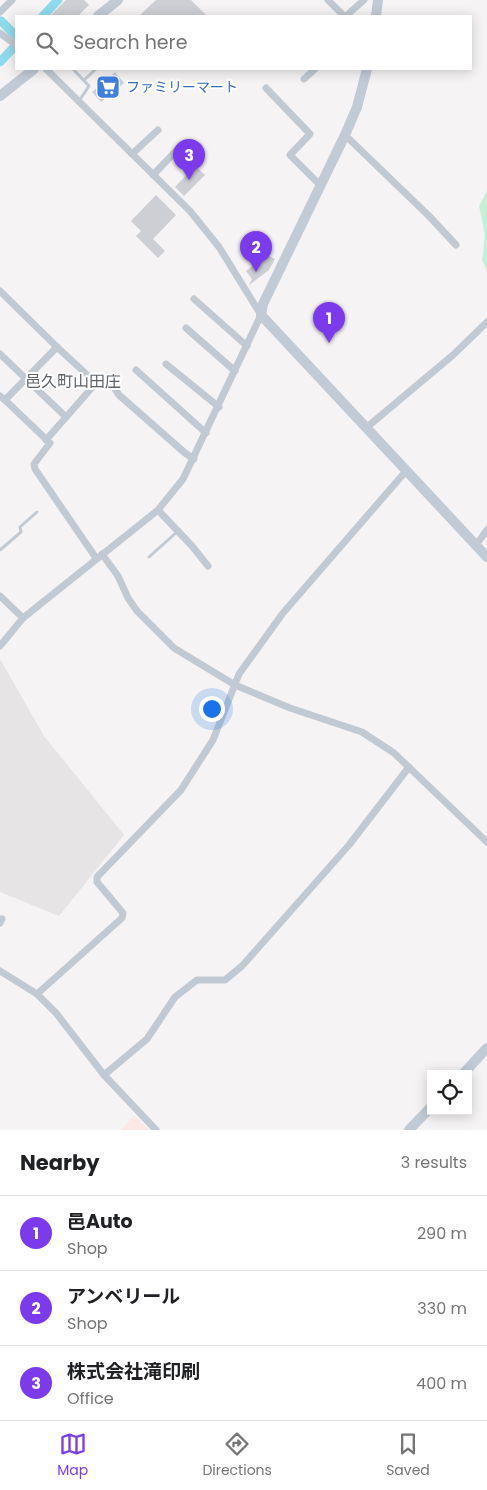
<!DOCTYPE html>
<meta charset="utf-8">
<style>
:root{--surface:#fff;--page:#f6f6f6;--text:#202124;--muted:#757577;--line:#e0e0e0;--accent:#7c3aed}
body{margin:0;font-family:Poppins,"Noto Sans JP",sans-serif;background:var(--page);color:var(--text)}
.controls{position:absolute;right:15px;bottom:15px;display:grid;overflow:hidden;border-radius:0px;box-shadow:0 2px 12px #0003}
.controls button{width:45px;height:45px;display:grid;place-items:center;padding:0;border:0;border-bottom:1px solid var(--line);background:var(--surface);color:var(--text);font:25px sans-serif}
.you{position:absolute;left:211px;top:708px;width:18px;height:18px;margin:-12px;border:4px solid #fff;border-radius:50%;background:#1a73e8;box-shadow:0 0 0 8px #1a73e833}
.badge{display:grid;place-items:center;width:32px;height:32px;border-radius:50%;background:var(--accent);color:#fff;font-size:16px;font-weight:700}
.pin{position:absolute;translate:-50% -41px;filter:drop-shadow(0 1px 2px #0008)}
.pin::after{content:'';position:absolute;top:26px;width:18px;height:15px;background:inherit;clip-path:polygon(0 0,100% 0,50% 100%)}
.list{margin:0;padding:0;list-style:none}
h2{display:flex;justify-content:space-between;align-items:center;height:65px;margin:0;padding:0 20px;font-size:21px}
h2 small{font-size:16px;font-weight:400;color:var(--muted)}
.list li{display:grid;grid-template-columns:32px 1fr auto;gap:15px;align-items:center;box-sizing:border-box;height:75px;padding:0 20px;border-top:1px solid var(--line)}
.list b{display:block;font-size:19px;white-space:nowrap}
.list p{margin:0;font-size:16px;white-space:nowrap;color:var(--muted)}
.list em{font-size:16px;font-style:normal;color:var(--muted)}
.icon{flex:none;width:28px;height:28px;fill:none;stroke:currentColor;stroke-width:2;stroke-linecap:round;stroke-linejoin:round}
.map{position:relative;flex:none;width:487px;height:1130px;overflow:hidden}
.search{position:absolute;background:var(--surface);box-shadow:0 2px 12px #0003;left:15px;right:15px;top:15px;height:55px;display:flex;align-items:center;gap:12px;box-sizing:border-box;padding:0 18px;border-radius:0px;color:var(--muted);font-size:19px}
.sheet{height:290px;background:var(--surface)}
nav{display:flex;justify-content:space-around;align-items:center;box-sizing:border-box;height:70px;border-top:1px solid var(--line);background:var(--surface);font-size:14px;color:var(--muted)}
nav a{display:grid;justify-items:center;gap:2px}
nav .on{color:var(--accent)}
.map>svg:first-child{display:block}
.education{fill:#e6e4e5}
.medical{fill:#fce8e6}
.green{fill:#c3f1d5}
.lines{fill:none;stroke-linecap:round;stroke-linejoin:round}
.canal{stroke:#90daee;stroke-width:9}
.building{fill:#cdcfd5}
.lane{stroke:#c1cad2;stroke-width:3}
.street{stroke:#c1cad2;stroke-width:7}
.secondary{stroke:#c1cbd6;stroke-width:10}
.labels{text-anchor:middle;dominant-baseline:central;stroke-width:4;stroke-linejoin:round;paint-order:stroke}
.shop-label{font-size:14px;fill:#366cbe;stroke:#fff;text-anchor:start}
.quarter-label{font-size:16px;fill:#5f6368;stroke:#fff}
</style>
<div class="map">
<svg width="487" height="1130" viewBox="0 0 487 1130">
<rect width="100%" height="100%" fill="#f5f3f3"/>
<polygon class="education" points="0,659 44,736 124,835 59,916 0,892"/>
<polygon class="medical" points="134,1116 148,1130 121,1130"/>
<path class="green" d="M487,191V271L482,260C487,233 484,230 479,206Z"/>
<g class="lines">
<g class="canal">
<polyline points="43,16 58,0"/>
<polyline points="1,21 16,36"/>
<polyline points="0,62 16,45"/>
</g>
</g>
<g class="building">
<polygon points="66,0 84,0 89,5 78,16 50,16"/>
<polygon points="156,0 191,0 207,16 139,16"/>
<polygon points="115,72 124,83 101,102 92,92"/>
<polygon points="195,166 205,175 184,196 175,187"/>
<polygon points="156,195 176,215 153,239 165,251 158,258 136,236 141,231 131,221"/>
<polygon points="265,254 275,259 269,270 249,285 252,279 246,271 254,265 257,269"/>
</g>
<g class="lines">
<g class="lane">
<polyline points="73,69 89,86 79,101"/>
<polyline points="84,80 96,69"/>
<polyline points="0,550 21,532 20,527 37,512"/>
<polyline points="149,557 178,531"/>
</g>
<g class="street">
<polyline points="328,0 344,16"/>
<polyline points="0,12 12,0"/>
<polyline points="346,16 364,0"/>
<polyline points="0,33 16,45"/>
<polyline points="304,79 315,69"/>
<polyline points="266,88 310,134 290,155 321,186"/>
<polyline points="345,135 429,216 456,245"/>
<polyline points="132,154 158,130"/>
<polyline points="153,175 178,149"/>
<polyline points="0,291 57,347 5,400 0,396"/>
<polyline points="194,299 247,346"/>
<polyline points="186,328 235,371"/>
<polyline points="0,354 66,417"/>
<polyline points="166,364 219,407"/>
<polyline points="136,370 206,433"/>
<polyline points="107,377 119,395 185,453 194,459"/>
<polyline points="5,400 50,443 34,464 35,469 96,558"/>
<polyline points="366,428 453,355 487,322"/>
<polyline points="46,440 96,383 57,347"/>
<polyline points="158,510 192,546 208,566"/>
<polyline points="476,545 487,530"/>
<polyline points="102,554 118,576 128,598 137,611 174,648 235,685 290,708 362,732 394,753 487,842"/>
<polyline points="0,596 23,618"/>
<polyline points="0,646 23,618 158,510 183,479 261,315 219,247 190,211 46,69"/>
<polyline points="0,923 2,919"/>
<polyline points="0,971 37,994 56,1013 104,1075 156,1130"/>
<polyline points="37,994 122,918 123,913 97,882 97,877 181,790 213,740 239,674 283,613 406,471"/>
<polyline points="104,1075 147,1039 175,997 197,980 225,980 242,966 349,845 409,767"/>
</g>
<g class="secondary">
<polyline points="98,16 118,0"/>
<polyline points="376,16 378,0"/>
<polyline points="367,69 357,107 345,135 263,304 261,315 487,557"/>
<polyline points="0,96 34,69"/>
<polyline points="463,1074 487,1048"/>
<polyline points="409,1130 431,1107"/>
</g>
</g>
<defs>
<g id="supermarket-square" transform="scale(1.25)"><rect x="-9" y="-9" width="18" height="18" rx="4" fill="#3f7fe0" stroke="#fff"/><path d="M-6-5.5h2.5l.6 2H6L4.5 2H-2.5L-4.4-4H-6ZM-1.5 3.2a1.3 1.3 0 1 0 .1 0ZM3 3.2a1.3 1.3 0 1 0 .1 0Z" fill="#fff"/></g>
</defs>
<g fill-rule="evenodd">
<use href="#supermarket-square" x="108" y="87"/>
</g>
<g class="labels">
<g class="shop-label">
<text x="126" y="87">ファミリーマート</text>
</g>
<g class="quarter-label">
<text x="73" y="381">邑久町山田庄</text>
</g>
</g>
</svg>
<div class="controls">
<button><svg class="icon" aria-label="locate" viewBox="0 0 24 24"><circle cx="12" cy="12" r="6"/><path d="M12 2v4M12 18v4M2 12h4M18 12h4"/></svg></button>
</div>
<div class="you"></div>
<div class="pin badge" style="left:329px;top:343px">1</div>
<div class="pin badge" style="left:256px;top:272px">2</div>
<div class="pin badge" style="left:189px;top:180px">3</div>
<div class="search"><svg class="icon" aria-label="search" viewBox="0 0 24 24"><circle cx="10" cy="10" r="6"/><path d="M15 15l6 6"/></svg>Search here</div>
</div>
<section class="sheet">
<h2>Nearby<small>3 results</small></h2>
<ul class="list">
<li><span class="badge">1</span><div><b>邑Auto</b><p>Shop</p></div><em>290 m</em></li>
<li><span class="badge">2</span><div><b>アンベリール</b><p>Shop</p></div><em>330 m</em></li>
<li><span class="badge">3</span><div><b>株式会社滝印刷</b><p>Office</p></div><em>400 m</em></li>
</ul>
</section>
<nav>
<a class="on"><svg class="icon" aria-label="map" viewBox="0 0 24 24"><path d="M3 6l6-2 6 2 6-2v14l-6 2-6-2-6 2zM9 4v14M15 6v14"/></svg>Map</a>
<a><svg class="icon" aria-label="directions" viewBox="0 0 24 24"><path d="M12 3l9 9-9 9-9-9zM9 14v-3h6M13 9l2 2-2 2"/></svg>Directions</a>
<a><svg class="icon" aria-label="saved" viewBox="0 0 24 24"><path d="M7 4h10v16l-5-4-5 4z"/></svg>Saved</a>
</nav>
